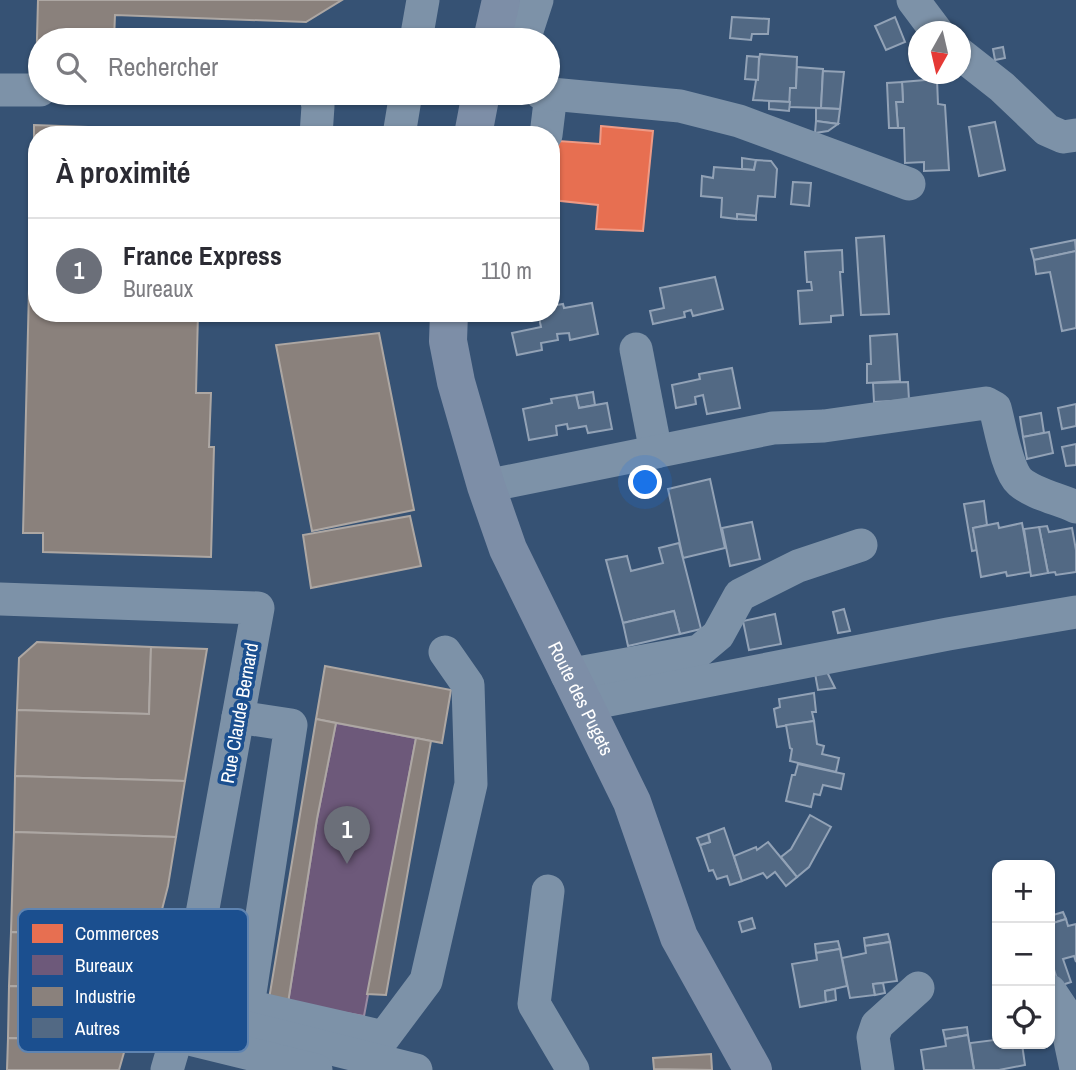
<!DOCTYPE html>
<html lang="fr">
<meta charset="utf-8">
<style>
:root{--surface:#fff;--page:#f7f7f7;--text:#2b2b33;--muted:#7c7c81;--line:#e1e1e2;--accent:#6b6f79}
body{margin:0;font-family:"Archivo Narrow",sans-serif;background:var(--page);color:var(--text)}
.controls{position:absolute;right:21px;bottom:21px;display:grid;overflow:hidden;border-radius:14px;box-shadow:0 2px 5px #0004}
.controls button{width:63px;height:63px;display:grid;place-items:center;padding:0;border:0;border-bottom:2px solid var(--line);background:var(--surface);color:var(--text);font:35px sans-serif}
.compass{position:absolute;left:908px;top:21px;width:63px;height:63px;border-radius:50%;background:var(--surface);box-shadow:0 2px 5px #0004;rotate:188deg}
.you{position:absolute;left:646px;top:483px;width:24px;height:24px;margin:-18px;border:5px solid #fff;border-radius:50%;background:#1a73e8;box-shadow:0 0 0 10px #1a73e833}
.badge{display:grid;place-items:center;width:46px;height:46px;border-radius:50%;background:var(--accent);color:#fff;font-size:23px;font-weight:700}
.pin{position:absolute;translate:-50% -58px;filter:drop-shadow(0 2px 4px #0008)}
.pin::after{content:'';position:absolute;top:37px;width:24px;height:21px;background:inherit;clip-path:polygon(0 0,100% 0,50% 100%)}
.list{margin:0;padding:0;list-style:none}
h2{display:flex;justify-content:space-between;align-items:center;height:91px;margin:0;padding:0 28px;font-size:30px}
h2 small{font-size:23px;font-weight:400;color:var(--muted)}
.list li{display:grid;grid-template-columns:46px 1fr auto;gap:21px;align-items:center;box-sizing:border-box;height:105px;padding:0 28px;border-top:2px solid var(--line)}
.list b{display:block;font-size:26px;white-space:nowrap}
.list p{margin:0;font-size:23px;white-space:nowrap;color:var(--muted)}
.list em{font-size:23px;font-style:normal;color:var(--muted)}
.icon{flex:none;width:38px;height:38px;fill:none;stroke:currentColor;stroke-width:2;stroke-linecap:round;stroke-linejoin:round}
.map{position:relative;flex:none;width:1076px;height:1070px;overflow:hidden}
.search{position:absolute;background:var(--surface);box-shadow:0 2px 5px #0004;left:28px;top:28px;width:532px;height:77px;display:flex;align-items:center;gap:18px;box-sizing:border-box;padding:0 24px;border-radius:38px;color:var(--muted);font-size:26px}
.panel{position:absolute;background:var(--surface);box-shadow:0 2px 5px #0004;left:28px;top:126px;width:532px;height:196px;border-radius:28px}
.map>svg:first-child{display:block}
.shops{fill:#e76f51;stroke:#ee9a85;stroke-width:2}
.offices{fill:#6d597a;stroke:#998ba2;stroke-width:2}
.industry{fill:#8a817c;stroke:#ada7a3;stroke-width:2}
.building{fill:#526984;stroke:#92a2b6;stroke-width:2}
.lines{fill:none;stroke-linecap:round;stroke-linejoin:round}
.minor{stroke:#7d92a8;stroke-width:33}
.major{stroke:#7d8ea7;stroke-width:38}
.labels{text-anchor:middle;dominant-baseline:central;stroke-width:7;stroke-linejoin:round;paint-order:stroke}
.street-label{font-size:19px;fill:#fff;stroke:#1b4f8f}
.key{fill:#1b4f8f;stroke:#5f84b1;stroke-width:2}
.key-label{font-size:19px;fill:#fff}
</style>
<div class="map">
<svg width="1076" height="1070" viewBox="0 0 1076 1070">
<rect width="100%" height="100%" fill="#365274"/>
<polygon class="shops" points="601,126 653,131 643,231 596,229 598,205 552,200 559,141 600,144"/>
<polygon class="offices" points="336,723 416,738 364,1016 288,1003 317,819"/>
<g class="industry">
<polygon points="38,0 342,0 306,22 115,15 114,40 40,40 40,76 36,76"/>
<polygon points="34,125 223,132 223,135 37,135 37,152 34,152"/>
<polygon points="32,167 37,167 37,313 198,313 196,393 211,393 209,447 214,447 211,557 43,552 43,533 23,533"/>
<polygon points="379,333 414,510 312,531 276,345"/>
<polygon points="410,516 421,566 311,588 303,535"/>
<polygon points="37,642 151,647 149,714 17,710 19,658"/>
<polygon points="151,647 207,649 185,781 15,776 17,710 149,714"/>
<polygon points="325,666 451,690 442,743 316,719"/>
<polygon points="316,719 336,723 317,819 288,1003 269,999"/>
<polygon points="416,738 431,741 386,995 367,994"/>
<polygon points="15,776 185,781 176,837 14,832"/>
<polygon points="14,832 176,837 168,886 155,937 11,932"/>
<polygon points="11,932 155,937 141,990 9,986"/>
<polygon points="9,986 141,990 127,1042 8,1038"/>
<polygon points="8,1038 127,1042 119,1070 7,1070"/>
<polygon points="711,1054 712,1070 654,1069 653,1058"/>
</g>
<g class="building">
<polygon points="732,17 769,19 768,34 752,34 751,40 730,38"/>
<polygon points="895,17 905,42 886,50 875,26"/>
<polygon points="1003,47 1005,58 995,60 993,49"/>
<polygon points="760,54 797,57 796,88 790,88 790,102 753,100"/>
<polygon points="747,56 759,57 758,80 745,79"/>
<polygon points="797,67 823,69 821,108 789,107 790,88 796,88"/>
<polygon points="823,71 844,72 840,109 821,108"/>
<polygon points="937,79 938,104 945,105 949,170 924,171 924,162 905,163 904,128 898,128 896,102 903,102 902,82"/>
<polygon points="902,82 903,102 896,102 898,128 889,128 887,83"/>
<polygon points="769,101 790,102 789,111 769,109"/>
<polygon points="816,108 840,109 838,124 816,121"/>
<polygon points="816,121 838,124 828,131 815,133"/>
<polygon points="995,122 1005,170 979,176 969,127"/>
<polygon points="742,158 756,160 754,170 742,169"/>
<polygon points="756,160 771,161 777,169 775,197 758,196 756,216 737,214 737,219 721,217 722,198 701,196 702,176 713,178 714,167 754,170"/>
<polygon points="793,182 811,183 809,206 791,204"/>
<polygon points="737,214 756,216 756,220 737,219"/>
<polygon points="884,236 889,314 861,315 856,238"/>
<polygon points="1075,240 1076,251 1034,260 1031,249"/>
<polygon points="842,250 843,272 840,272 843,315 831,316 831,322 800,324 798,291 812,290 811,282 807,282 805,252"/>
<polygon points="1076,251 1076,328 1062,331 1050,272 1036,274 1034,260"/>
<polygon points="715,277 723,309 693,316 691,310 684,312 685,317 653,324 650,311 664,308 660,288"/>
<polygon points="592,303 598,334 570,340 569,333 557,334 558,340 541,343 542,350 517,355 512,333 541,327 538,313 551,313 551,306 563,304 564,308"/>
<polygon points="897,334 900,381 867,383 867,364 871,364 870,336"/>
<polygon points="732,368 740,408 707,414 703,395 695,397 696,404 676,408 672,385 700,379 699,374"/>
<polygon points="908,382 909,400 874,402 873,383"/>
<polygon points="593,392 595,405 579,408 576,395"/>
<polygon points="576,395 579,408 607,403 612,429 588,433 586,426 568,429 567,424 556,426 557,435 529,440 523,409 552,403 551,399"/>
<polygon points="1076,404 1076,426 1062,429 1058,408"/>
<polygon points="1041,413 1044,433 1023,437 1020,417"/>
<polygon points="1049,432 1053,453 1027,459 1023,437"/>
<polygon points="1076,444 1076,465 1066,466 1062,447"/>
<polygon points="710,479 725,548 683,558 668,489"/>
<polygon points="984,501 987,525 973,528 977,550 972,551 964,504"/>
<polygon points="752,522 760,559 730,566 722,528"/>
<polygon points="998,523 999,528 1022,523 1031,572 1007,576 1006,572 981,577 973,528"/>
<polygon points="1047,526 1049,532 1072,528 1076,550 1076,572 1056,575 1055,572 1048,573 1039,527"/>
<polygon points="1039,527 1048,573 1031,576 1024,529"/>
<polygon points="679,543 701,629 680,634 674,611 623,623 606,560 627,556 631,571 663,563 659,548"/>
<polygon points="844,609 850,631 838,633 833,612"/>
<polygon points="674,611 680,634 628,646 623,623"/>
<polygon points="775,614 781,644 749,650 743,621"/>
<polygon points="824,666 835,688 818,690 814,668"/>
<polygon points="814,693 816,712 812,712 814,721 777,727 774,709 780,707 779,699"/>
<polygon points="814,721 817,744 824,746 822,754 839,758 836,772 790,761 792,749 790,748 786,725"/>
<polygon points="798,764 844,774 841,789 823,785 820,795 814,794 811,807 786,801 792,775 795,775"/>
<polygon points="810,815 831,827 809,867 797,877 781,857 791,849"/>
<polygon points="724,828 742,881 730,885 727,876 717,879 713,870 709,871 700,845 710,842 708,834"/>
<polygon points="708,834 710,842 700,845 697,838"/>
<polygon points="768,842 797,877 786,886 775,872 767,878 763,873 742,881 734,856 756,847 757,850"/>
<polygon points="1063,912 1066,919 1050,924 1050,916"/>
<polygon points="752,918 755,928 742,932 739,922"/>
<polygon points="1066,919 1068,926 1076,924 1076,962 1074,956 1063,959 1071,982 1059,986 1050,956 1050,924"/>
<polygon points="888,934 890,942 865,946 864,938"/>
<polygon points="838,941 840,949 816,953 815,944"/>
<polygon points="890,942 897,981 873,984 875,995 850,998 842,958 866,953 865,946"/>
<polygon points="840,949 847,986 825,991 826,1002 800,1007 792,964 817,960 816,953"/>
<polygon points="883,983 885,993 875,995 873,984"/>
<polygon points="835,989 836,1000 826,1002 825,991"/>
<polygon points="967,1027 968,1035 945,1039 943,1030"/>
<polygon points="997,1031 997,1044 1022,1044 1025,1065 999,1070 974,1070 970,1043 995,1040 994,1032"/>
<polygon points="968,1035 974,1070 924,1070 921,1050 946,1046 945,1039"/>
</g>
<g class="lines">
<g class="minor">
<polyline points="913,0 937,32"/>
<polyline points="416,40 423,0"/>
<polyline points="524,40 537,0"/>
<polyline points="960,54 1002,87 1047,130 1063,137 1076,135"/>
<polyline points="0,90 40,90"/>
<polyline points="315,93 318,106 316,135"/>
<polyline points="541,93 551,94 546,135"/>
<polyline points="551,94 680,106 739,121 909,184"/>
<polyline points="399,135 406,93"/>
<polyline points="636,349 656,452"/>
<path d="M486,486L773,428L824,426L986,403L995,408C1000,426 1007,470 1020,482C1034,494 1059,499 1076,507"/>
<polyline points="0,599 258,608 184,1012 167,1070"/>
<polyline points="567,675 699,651 718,635 740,595 798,566 861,545"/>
<polyline points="583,705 948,634 1076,612"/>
<polyline points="238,717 291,725 248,1006 384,1037 426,981 471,784 468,685 445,652"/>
<polyline points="548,891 534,1004 573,1070"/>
<polyline points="1050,991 1064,1012 1076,1069"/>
<polyline points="184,1012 416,1070"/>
<polyline points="177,1036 316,1070"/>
<polyline points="878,1070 873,1037 877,1025 918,988"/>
</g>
<g class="major">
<polyline points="492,40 501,0"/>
<polyline points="473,135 481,93"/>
<path id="s1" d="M449,313L448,341L456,382L486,486L508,549L632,802L679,937L753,1070"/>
</g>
</g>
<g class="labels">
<g class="street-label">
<text stroke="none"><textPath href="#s1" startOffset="411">Route des Pugets</textPath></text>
<text transform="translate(239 713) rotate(-80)">Rue Claude Bernard</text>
</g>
</g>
<rect x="18" y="909" width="230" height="143" rx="10" class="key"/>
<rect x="32" y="924" width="31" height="19" fill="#e76f51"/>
<rect x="32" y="955" width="31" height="20" fill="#6d597a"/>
<rect x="32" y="987" width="31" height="19" fill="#8a817c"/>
<rect x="32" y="1018" width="31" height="20" fill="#526984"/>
<g class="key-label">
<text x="75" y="940">Commerces</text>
<text x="75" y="972">Bureaux</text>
<text x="75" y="1003">Industrie</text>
<text x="75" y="1035">Autres</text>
</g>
</svg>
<div class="controls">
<button>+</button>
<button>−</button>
<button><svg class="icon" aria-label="locate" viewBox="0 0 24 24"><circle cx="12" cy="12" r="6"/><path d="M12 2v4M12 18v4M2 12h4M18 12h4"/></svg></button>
</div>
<svg class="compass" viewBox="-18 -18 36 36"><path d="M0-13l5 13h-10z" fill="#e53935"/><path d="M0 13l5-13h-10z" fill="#7c7c81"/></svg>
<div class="you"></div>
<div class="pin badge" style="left:347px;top:864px">1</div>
<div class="search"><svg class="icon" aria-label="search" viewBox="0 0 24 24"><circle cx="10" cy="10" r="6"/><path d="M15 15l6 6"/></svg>Rechercher</div>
<section class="panel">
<h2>À proximité<small></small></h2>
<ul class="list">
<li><span class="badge">1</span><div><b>France Express</b><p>Bureaux</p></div><em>110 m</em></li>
</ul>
</section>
</div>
